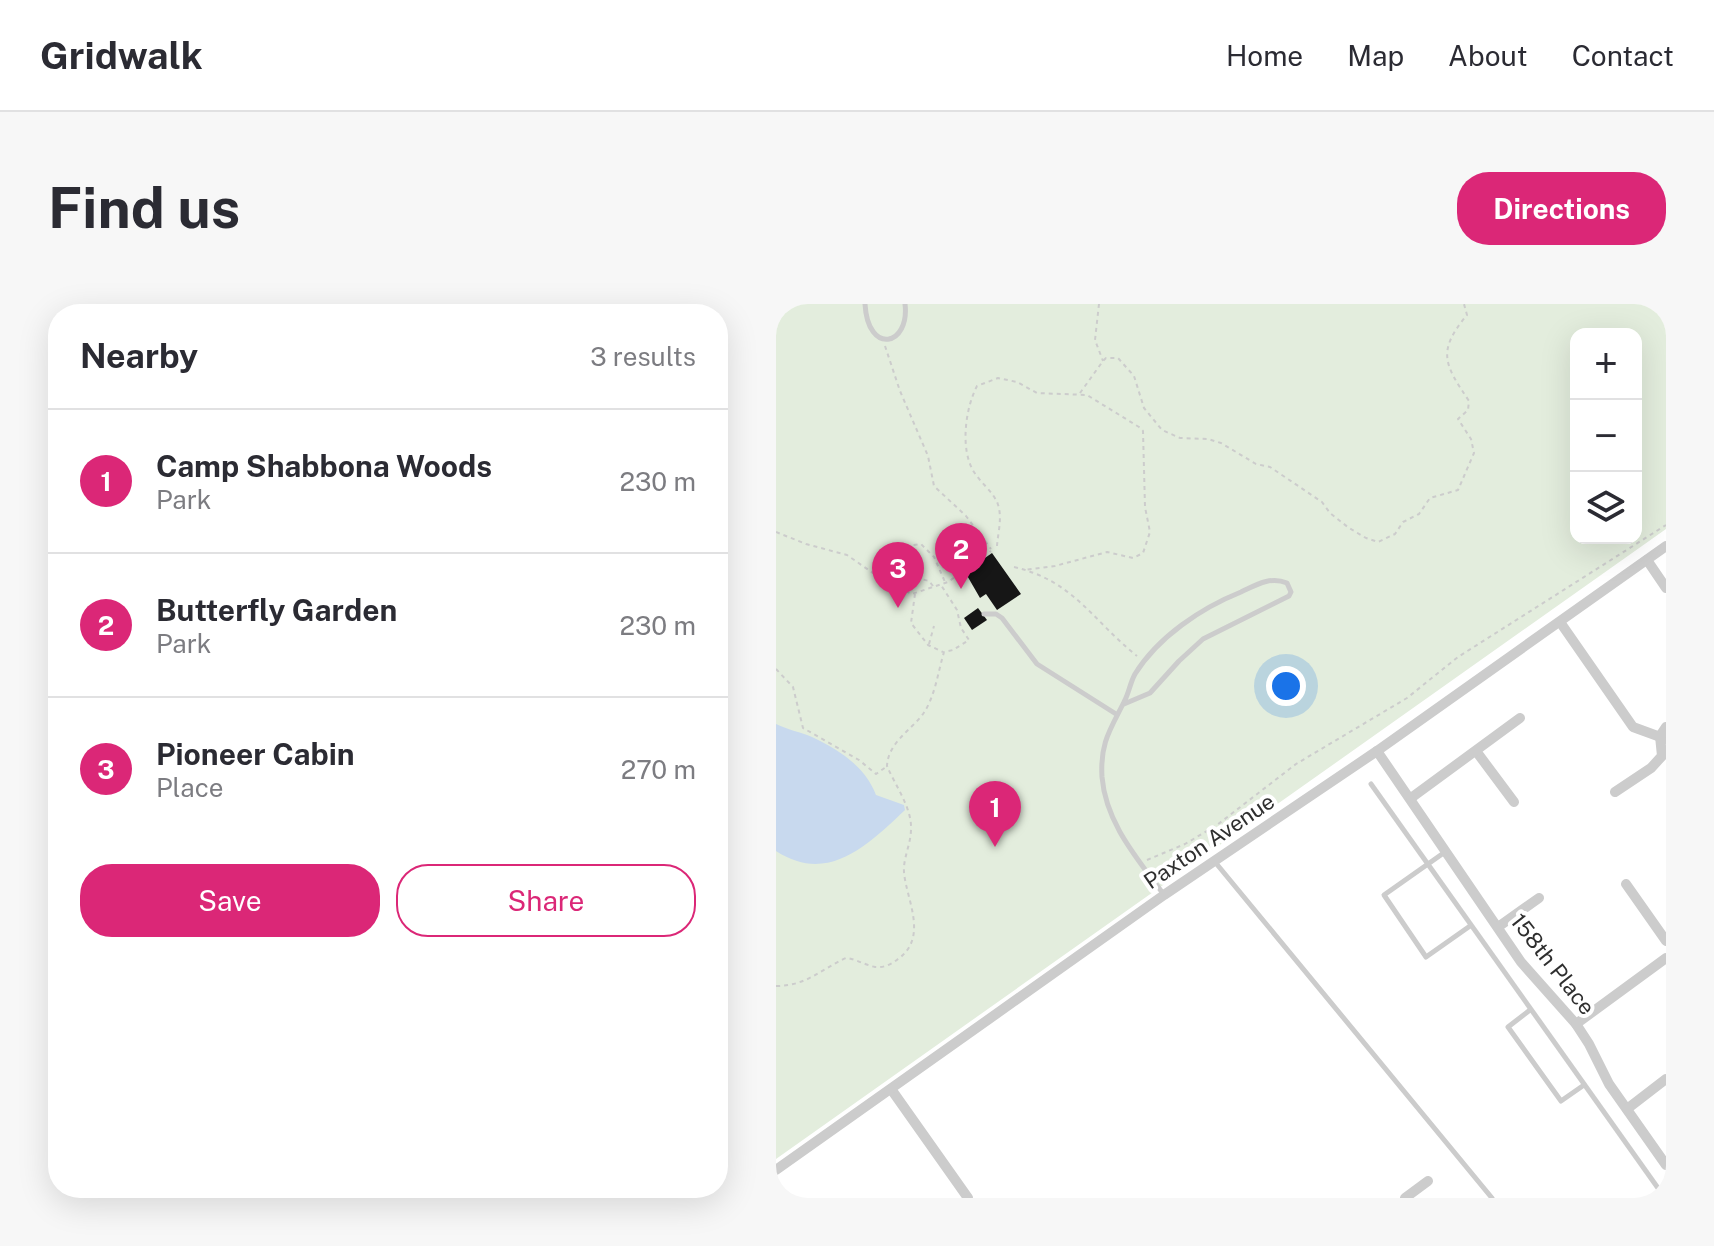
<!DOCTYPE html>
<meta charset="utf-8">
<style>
:root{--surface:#fff;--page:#f7f7f7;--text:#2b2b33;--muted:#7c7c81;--line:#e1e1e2;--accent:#db2777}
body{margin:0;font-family:"Public Sans",sans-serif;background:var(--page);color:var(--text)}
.controls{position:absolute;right:24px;top:24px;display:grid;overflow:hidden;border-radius:16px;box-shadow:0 8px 32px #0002}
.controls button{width:72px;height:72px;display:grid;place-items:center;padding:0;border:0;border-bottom:2px solid var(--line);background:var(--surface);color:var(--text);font:40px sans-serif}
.you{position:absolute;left:510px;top:382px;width:28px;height:28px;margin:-20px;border:6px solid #fff;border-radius:50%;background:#1a73e8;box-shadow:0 0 0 12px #1a73e833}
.badge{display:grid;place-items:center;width:52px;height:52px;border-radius:50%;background:var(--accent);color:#fff;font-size:26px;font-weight:700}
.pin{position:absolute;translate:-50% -66px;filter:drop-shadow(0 2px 4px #0008)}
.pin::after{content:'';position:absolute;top:42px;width:28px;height:24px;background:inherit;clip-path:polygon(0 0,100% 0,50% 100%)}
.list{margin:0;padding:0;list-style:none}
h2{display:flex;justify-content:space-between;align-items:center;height:104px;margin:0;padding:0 32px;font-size:34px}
h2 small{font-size:26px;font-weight:400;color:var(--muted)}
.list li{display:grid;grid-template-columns:52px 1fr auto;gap:24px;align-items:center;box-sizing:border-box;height:144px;padding:0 32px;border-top:2px solid var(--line)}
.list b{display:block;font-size:30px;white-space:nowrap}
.list p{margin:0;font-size:26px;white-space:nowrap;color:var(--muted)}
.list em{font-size:26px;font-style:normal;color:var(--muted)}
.actions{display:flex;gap:16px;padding:24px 32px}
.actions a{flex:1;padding:18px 0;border:2px solid var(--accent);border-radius:32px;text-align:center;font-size:28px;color:var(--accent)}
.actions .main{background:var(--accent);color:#fff}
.icon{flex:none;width:44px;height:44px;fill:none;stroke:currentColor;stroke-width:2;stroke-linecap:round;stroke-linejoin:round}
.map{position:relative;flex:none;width:890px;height:894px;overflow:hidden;border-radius:32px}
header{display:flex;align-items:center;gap:48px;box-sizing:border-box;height:112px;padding:0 40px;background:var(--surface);border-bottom:2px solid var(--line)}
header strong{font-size:38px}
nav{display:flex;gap:44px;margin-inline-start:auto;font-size:28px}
.intro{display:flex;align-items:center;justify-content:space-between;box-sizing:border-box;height:192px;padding:0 48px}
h1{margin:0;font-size:56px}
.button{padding:20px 36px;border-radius:32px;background:var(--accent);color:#fff;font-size:28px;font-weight:700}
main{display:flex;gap:48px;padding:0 48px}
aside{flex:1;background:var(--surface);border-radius:32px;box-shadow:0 8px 32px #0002}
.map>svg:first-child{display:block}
.green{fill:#e3eddd;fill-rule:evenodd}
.water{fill:#c8d9ee}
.building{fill:#161616}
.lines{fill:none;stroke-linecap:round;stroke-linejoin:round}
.path{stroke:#ccc;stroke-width:2;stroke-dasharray:4 4;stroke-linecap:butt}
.service{stroke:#ccc;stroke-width:5}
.minor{stroke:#ccc;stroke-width:10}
.labels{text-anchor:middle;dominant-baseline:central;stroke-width:8;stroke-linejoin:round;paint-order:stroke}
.street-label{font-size:22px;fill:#2f2f2f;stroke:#fff}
</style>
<header>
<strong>Gridwalk</strong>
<nav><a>Home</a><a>Map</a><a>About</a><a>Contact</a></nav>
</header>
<div class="intro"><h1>Find us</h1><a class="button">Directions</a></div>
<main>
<aside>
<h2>Nearby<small>3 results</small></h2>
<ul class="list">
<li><span class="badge">1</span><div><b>Camp Shabbona Woods</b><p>Park</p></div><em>230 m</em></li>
<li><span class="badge">2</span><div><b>Butterfly Garden</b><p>Park</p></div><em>230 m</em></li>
<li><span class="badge">3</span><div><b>Pioneer Cabin</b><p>Place</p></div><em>270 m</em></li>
</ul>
<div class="actions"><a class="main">Save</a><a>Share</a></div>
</aside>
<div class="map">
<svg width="890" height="894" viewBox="0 0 890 894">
<rect width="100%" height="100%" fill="#fff"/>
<path class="green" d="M0,0H890V225L0,855ZM800,30H860V234H800Z"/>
<path class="water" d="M0,420C12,426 25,428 36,433C63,446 89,462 100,491L128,501L129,506C92,541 52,581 0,547Z"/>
<g class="building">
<polygon points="216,249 245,290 221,306 210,290 204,294 189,268"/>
<polygon points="202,304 211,316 196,326 188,314"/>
</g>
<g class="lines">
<g class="path">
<polyline points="323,0 319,36 327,57"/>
<polyline points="109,42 124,87 152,152 158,182 190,212 215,245"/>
<path d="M304,89L327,57L330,54H342L358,72L368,104L386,126L404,134L432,135L445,139L480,160L494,163L546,198L554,209L573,224L590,234L602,238L619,230L627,218L643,210L654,194L682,186L698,149L695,135L682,115L692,106L693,97C669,61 660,48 691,11L688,0"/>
<polyline points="0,228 30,240 71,251 110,278 136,290 172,278 215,247"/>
<path d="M221,242C222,228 227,212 221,198C216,187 205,179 198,168C184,146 189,105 201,82L222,74L241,78L261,89L311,91L363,123L367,127L369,203L374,228L367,249L357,254L331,248L279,262L248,266"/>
<path d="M238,263C298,277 316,316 361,352"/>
<polyline points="157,282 153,277 141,274 136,266 132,247 137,241 145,240 158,253 169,278"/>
<polyline points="139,290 135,319 152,341 167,348"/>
<polyline points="153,340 158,322"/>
<polyline points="0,365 17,383 27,424 83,456 100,470 110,463"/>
<polyline points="371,556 409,540 441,521 520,460 631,394 682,353 890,221"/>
<path d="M0,682C31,682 45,665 70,654C80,655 89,661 99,663C108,664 116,660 122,655C153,633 130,595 128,568C127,554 135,540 135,525C136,504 119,481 111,462C112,439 135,426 147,410C159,393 162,368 168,348L177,346L193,336L185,324L181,306L165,281"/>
</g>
<g class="service">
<path d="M89,0C92,52 134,42 129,0"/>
<polyline points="208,310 220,310 226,314 261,360 340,410"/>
<path d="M348,400L374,389L403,357L427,335L513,292L515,288L511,279C494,272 480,281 465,288C425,304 382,333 359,370C354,379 353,389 348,398C334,426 324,439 326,473C330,520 362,555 388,591"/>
<polyline points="595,480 889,894"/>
<polyline points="669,548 608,591 650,653 694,622"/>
<polyline points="439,558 716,894"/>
<polyline points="754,706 732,723 785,797 808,781"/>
</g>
<g class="minor">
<polyline points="871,256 890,284"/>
<polyline points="784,318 857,423 890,435"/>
<polyline points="601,447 745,658 800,720 813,740 833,780 890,861"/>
<polyline points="700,447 738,498"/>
<polyline points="839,488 875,464 886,452 884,432 890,423"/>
<polyline points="635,494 744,414"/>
<polyline points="850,580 890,637"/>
<polyline points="722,623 763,594"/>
<polyline points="800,720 890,654"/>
<polyline points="115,785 192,894"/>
<polyline points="851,805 890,775"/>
<polyline points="0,866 388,591 601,447 890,242"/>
<polyline points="629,894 652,877"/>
</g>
</g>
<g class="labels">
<g class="street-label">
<text transform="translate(433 537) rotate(-34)">Paxton Avenue</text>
<text transform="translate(777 660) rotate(52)">158th Place</text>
</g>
</g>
</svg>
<div class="controls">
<button>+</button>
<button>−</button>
<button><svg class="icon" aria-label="layers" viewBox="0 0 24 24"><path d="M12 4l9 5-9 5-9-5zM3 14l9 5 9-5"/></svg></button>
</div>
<div class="you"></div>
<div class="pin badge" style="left:219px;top:543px">1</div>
<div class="pin badge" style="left:185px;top:285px">2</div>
<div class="pin badge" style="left:122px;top:304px">3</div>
</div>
</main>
